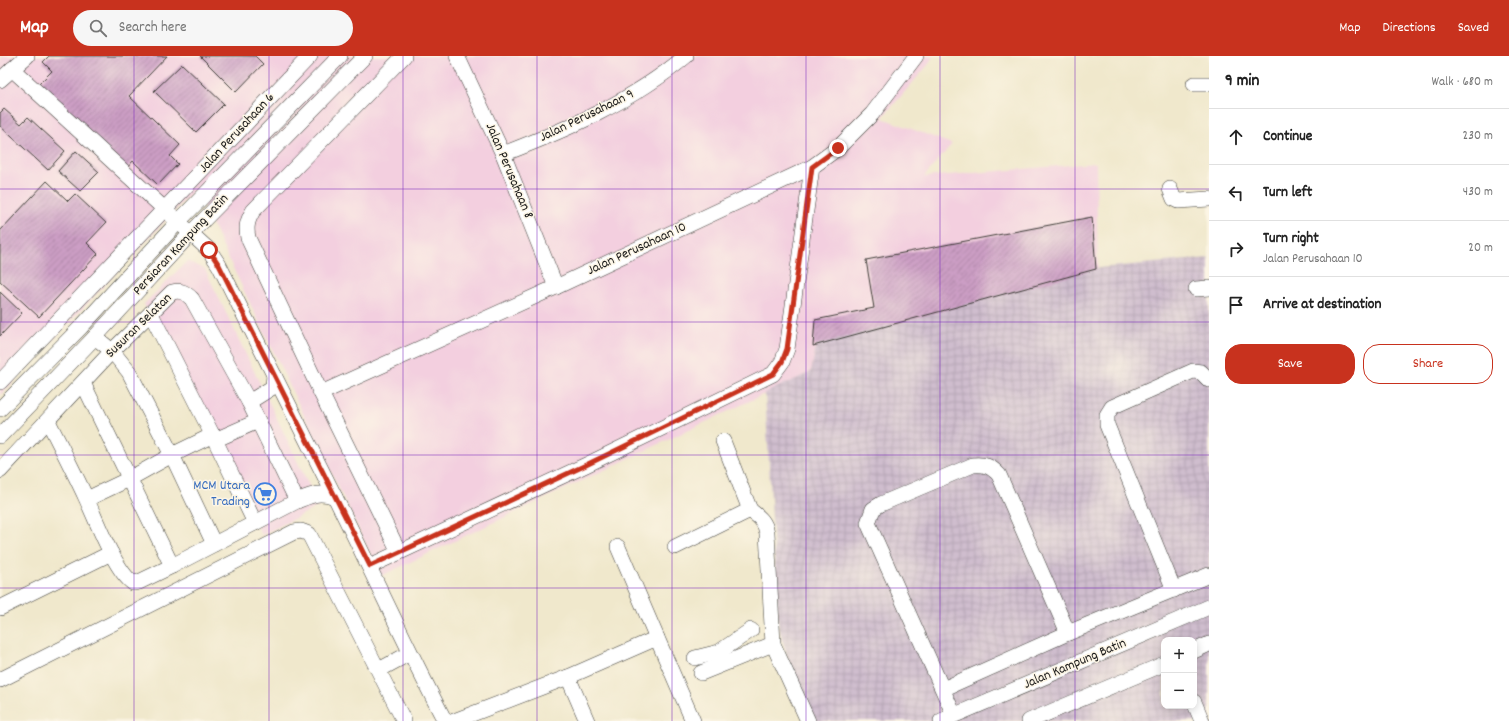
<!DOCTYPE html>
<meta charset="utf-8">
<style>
:root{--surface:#fff;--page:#f6f6f6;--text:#222;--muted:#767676;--line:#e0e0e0;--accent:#c8321e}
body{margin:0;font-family:Dekko,sans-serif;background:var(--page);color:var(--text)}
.controls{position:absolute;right:12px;bottom:12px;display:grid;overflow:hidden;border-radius:8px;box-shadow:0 2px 10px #0003}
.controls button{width:36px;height:36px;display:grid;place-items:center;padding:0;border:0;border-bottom:1px solid var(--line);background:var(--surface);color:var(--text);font:20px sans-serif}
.stop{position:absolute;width:12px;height:12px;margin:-9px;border:3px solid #c8321e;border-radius:50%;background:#fff}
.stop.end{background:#c8321e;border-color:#fff;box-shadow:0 1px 4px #0008}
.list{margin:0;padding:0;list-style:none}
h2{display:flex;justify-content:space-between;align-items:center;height:52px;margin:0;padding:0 16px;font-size:17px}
h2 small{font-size:13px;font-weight:400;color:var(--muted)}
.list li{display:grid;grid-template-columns:26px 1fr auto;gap:12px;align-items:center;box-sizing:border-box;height:56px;padding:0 16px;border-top:1px solid var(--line)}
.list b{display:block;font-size:15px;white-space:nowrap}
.list p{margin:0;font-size:13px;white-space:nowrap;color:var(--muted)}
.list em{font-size:13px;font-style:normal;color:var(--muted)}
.actions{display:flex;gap:8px;padding:12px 16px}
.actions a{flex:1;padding:9px 0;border:1px solid var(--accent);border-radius:16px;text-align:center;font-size:14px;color:var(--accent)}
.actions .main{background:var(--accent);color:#fff}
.icon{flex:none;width:22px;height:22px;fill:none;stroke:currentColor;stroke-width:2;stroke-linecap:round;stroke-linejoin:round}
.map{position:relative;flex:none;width:1209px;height:665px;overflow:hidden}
header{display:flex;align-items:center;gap:24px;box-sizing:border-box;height:56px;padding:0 20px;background:var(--accent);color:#fff}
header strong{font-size:19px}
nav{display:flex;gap:22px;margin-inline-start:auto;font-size:14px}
.search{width:280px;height:36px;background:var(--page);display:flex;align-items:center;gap:10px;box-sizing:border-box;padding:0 14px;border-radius:22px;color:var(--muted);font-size:15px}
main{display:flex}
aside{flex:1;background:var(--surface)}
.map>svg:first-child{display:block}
.built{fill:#f3cfdf}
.industrial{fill:url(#industrial-grid);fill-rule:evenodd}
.building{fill:url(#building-hatch)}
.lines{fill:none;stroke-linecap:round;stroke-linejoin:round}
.minor-casing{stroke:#3c3b36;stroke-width:16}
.minor{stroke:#fff;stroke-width:15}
.route{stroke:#c8321e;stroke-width:5}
.grid{fill:none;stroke:#7b2cbf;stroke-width:1;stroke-opacity:0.55}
.labels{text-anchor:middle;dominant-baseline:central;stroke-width:3;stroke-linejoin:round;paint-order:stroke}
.street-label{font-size:14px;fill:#1c1c1c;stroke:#fcf5e5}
.shop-label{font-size:14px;fill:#366cbe;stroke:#fcf5e5;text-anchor:end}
</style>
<header>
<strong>Map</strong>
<div class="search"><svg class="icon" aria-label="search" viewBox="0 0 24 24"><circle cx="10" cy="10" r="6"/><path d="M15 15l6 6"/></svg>Search here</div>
<nav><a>Map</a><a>Directions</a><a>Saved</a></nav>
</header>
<main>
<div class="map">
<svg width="1209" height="665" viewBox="0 0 1209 665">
<defs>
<pattern id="industrial-grid" width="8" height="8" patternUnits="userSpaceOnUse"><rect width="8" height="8" fill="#cfbdce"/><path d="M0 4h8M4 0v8" fill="none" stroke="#b1a2b0"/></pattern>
<pattern id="building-hatch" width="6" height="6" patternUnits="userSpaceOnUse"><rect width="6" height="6" fill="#cc9ec5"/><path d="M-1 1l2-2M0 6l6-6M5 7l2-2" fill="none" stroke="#a5809f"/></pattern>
</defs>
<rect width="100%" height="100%" fill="#fcf5e5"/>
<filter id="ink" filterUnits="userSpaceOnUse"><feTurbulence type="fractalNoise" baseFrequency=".025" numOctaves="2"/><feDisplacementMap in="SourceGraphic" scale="8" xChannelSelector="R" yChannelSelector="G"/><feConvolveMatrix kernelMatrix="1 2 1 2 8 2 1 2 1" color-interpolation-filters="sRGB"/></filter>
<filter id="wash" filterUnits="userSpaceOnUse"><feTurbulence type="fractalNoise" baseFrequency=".012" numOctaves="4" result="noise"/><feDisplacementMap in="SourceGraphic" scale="16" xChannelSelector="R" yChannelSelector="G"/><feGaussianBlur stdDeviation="0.9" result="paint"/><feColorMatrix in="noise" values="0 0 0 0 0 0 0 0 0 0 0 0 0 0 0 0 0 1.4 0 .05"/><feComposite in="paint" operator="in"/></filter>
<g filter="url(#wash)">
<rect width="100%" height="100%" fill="#f0e8cc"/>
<g class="built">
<polygon points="4,0 933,0 928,9 882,62 952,88 924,121 1096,107 1098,212 817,286 811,316 381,520 195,133 0,340 0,4"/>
<polygon points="187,205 205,213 319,450 262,479 144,248"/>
</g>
<path class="industrial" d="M1209,202V665H815L788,604L778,568L765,337L811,316L817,286L1098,212ZM1164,584H1194V650H1164Z"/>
<g id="blocks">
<g class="building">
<polygon points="49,0 167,0 129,40 180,89 170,100 178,108 158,129 133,105 126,113 38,29 52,15 43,6"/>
<polygon points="200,0 255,0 263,8 236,36"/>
<polygon points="182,8 224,48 196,76 154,35"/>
<polygon points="4,53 21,68 28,61 65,95 48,114 0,70 0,57"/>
<polygon points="76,95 99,116 80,135 58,115"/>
<polygon points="47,125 68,145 75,138 106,167 87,187 98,198 39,261 0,225 0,175"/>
<polygon points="1092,161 1096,213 813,290 815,264 874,252 866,204"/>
<polygon points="0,236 22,257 0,280"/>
</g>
</g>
</g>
<g filter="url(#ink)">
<use href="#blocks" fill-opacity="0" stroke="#3c3b36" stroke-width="1"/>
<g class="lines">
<g class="minor-casing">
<g id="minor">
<polyline points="457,0 503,98 556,231"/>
<polyline points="12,13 209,194 219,209 274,319 273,331 249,346"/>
<polyline points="0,24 27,0"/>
<polyline points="1194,28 1209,28"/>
<path d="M503,98C568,73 633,45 686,0"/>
<polyline points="1170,133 1174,143 1178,145 1209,143"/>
<polyline points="1196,233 1209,232"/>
<polyline points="151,258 215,384 255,467"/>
<polyline points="95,281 112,295 129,316 172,399 214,488"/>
<polyline points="274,319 335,441"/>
<polyline points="0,326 310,0"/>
<polyline points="83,327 172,510"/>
<polyline points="321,337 556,231 812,111 838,92 872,58 916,0"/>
<polyline points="0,353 81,271 178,166 340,0"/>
<path d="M48,365C61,391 74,416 86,442C96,463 115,515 133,527L139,526L172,510L297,445C312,439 319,435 335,441C372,515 406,591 445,665"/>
<polyline points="0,380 95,281 191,177 365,0"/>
<polyline points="215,384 258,365"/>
<polyline points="723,385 750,454"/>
<path d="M0,415L112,295L172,236C181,234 185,236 192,243L249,346L297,445"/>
<polyline points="87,443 129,423 172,399 213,379"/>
<polyline points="618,491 657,582"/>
<path d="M675,491L750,454C759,461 765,465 767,477L773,588L808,665"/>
<path d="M399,496L321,337L248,182C246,171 247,165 253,155L404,0"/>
<polyline points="370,510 586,409 773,318 782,306 787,293 812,111"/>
<polyline points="1174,534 1107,369 1107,359 1112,351 1193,315 1201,316 1209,324"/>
<polyline points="0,552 111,497"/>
<polyline points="1194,595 1209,588"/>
<polyline points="695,602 719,596 751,574"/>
<polyline points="379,614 410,597"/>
<polyline points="701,617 773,588"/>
<polyline points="568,621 587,665"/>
<polyline points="0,624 294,476 301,475 309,478 404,665"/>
<polyline points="943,633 1068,577 1209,519"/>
<polyline points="1194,646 1202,665"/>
<path d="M954,659L868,467L873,453L881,448L973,409C985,408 991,410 999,419L1068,577"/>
<polyline points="454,665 568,621 657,582 693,665"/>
<polyline points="941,665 1209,551"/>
<polyline points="1029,665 1164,608"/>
</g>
</g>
<use href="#minor" class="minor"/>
</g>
</g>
<g class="lines" filter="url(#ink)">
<polyline class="route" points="209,194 219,209 370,510 586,409 773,318 782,306 787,293 812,111 838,92"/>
</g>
<path class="grid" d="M134,0V665M269,0V665M403,0V665M537,0V665M672,0V665M806,0V665M940,0V665M1075,0V665M0,133H1209M0,266H1209M0,399H1209M0,532H1209"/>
<defs>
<g id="supermarket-ring" transform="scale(1.15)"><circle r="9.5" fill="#fcf5e5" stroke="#3f7fe0" stroke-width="1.5"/><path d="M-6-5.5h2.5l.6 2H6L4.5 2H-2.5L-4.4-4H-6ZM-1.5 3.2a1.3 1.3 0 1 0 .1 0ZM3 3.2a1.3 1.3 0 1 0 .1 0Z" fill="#3f7fe0"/></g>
</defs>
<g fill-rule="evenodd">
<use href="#supermarket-ring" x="265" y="438"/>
</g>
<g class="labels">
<g class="street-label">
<text transform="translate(587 60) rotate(-26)">Jalan Perusahaan 9</text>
<text transform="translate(237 77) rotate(-47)">Jalan Perusahaan 6</text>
<text transform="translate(509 115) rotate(67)">Jalan Perusahaan 8</text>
<text transform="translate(181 189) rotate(-47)">Persiaran Kampung Batin</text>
<text transform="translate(637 193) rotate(-25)">Jalan Perusahaan 10</text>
<text transform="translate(139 270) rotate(-44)">Susuran Selatan</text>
<text transform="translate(1075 608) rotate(-23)">Jalan Kampung Batin</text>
</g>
<g class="shop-label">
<text x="250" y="430">MCM Utara<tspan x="250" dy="16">Trading</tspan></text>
</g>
</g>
</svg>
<div class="controls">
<button>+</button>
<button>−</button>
</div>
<div class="stop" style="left:209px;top:194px"></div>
<div class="stop end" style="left:838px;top:92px"></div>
</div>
<aside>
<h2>9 min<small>Walk · 680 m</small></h2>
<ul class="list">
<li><svg class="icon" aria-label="ahead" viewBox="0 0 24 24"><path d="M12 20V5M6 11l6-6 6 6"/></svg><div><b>Continue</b></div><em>230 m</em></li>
<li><svg class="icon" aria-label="left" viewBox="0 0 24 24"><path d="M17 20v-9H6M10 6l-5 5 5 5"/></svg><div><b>Turn left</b></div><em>430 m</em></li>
<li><svg class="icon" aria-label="right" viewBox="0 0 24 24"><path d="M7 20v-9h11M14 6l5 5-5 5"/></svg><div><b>Turn right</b><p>Jalan Perusahaan 10</p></div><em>20 m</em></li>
<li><svg class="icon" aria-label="arrive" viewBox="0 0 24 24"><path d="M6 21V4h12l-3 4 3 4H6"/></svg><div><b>Arrive at destination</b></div></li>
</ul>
<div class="actions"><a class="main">Save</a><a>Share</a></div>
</aside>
</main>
